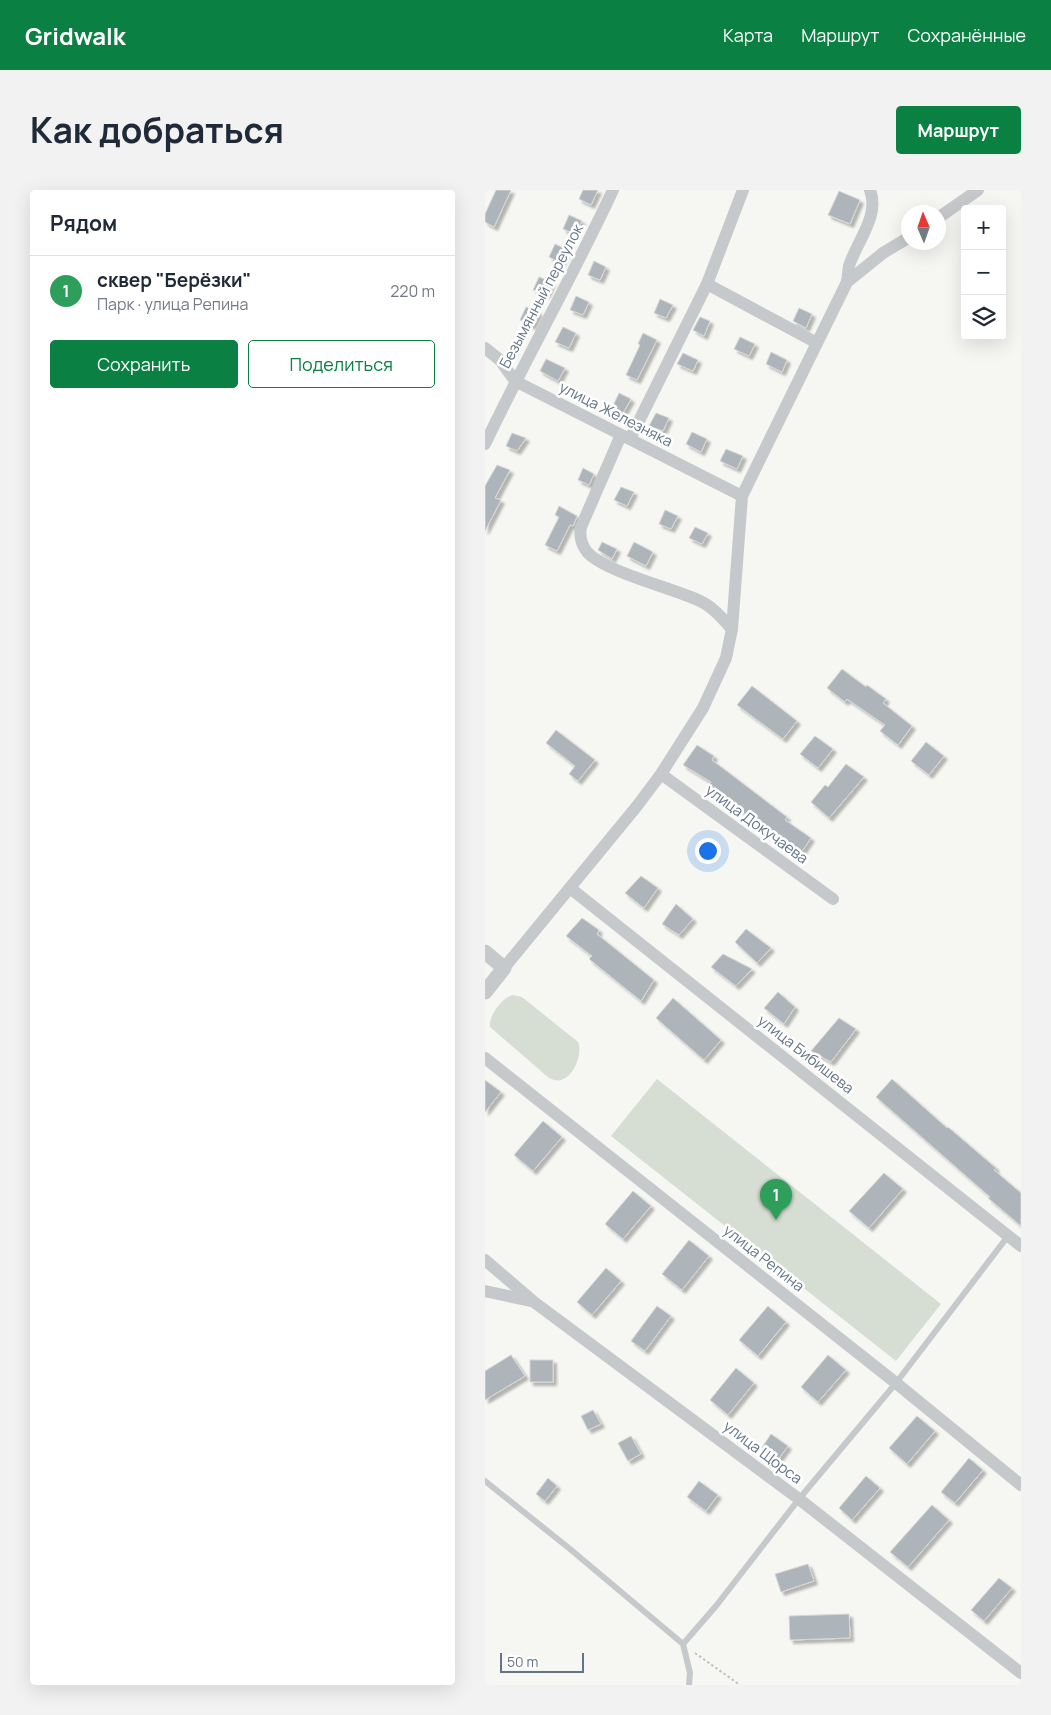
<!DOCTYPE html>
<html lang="ru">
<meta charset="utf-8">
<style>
:root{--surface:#fff;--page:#f2f2f3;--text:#1f2937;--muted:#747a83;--line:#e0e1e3;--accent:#0b8043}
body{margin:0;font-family:Manrope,sans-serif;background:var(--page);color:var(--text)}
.controls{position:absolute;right:15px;top:15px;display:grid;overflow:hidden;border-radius:5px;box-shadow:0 5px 20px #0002}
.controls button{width:45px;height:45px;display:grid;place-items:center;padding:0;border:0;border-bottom:1px solid var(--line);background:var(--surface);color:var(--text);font:25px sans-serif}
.compass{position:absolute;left:416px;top:15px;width:45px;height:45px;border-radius:50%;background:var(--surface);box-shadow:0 5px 20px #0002;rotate:358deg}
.scale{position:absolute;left:15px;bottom:12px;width:84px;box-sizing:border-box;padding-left:5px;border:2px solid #637486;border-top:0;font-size:14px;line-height:18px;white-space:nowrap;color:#637486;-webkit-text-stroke:4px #fff;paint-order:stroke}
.you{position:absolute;left:222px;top:660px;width:18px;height:18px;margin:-12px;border:4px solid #fff;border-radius:50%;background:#1a73e8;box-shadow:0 0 0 8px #1a73e833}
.badge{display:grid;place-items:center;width:32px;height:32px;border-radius:50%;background:var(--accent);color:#fff;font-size:16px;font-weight:700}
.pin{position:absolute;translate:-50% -41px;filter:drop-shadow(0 1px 2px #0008)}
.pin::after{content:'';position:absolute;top:26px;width:18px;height:15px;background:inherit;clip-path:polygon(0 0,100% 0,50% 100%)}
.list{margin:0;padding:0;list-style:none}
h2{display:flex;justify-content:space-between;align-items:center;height:65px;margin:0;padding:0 20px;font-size:21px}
h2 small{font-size:16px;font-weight:400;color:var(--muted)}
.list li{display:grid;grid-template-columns:32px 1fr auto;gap:15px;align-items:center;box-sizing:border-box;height:70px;padding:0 20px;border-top:1px solid var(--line)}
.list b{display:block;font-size:19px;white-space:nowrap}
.list p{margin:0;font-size:16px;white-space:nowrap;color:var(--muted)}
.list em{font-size:16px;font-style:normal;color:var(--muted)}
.actions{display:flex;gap:10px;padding:15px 20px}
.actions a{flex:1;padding:11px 0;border:1px solid var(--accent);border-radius:5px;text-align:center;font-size:18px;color:var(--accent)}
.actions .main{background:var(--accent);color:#fff}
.icon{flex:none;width:28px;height:28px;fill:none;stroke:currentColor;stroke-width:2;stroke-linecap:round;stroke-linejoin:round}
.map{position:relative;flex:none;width:536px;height:1495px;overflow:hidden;border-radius:5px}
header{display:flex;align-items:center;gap:30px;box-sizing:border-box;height:70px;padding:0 25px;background:var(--accent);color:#fff}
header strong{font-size:24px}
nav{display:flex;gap:28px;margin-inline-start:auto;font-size:18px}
.intro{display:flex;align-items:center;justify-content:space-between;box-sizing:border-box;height:120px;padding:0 30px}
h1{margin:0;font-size:35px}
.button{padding:12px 22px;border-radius:5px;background:var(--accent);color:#fff;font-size:18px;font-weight:700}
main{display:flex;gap:30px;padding:0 30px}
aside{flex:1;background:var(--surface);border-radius:5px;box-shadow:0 5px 20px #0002}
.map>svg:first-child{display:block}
.green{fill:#d6ded3}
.building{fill:#adb5bb;stroke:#d7d7d5;filter:url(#shadow)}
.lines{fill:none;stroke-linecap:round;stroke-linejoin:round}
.path{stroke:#bfc1c3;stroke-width:2;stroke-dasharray:2.5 2.5;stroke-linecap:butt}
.service{stroke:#c5c9cc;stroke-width:6}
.minor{stroke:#c5c9cc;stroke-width:12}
.tertiary{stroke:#c5c9cc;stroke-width:15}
.labels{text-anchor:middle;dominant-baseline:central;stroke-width:5;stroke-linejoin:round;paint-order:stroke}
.street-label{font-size:15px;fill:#637486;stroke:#fff}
</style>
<header>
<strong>Gridwalk</strong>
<nav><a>Карта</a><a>Маршрут</a><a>Сохранённые</a></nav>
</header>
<div class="intro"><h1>Как добраться</h1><a class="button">Маршрут</a></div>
<main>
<aside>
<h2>Рядом<small></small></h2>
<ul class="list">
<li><span class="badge" style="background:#2e9e5b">1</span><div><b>сквер &quot;Берёзки&quot;</b><p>Парк · улица Репина</p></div><em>220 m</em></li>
</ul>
<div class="actions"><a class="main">Сохранить</a><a>Поделиться</a></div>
</aside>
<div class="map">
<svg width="536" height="1495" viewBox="0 0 536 1495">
<defs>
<filter id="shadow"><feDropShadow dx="3.5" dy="3.5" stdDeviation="1" flood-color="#0004"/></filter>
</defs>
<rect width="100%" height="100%" fill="#f6f6f2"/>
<g class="green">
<path d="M28,805L37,807L93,852C98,863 89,887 76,890C72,891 68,890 64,888L5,837C3,827 17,807 28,805Z"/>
<polygon points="172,889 456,1114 411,1171 126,946"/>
</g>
<g class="building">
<polygon points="11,0 26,0 9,37 0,32 0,24"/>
<polygon points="98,0 113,0 106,15 94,9"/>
<polygon points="354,1 375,10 365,34 343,25"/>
<polygon points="84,25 97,31 90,44 78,39"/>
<polygon points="70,54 83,60 76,73 64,67"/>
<polygon points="109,71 121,77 115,90 103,85"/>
<polygon points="54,87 67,92 61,105 48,100"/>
<polygon points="91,106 104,112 98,125 85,120"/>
<polygon points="175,109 188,115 181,128 169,123"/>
<polygon points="41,117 54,122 47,136 35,130"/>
<polygon points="314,118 327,124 321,138 308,131"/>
<polygon points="215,127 225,131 219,146 208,140"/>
<polygon points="78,137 91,143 84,158 70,152"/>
<polygon points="158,143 172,150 152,190 141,185 155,155 153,154"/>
<polygon points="255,147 270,154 264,166 249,159"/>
<polygon points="286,162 302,170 297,182 281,174"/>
<polygon points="198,163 213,170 208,181 192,174"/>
<polygon points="61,169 80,178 73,191 55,181"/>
<polygon points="134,203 146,209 138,223 127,218"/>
<polygon points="171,223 184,228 178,241 164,236"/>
<polygon points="207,242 222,249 216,262 201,254"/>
<polygon points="27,243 41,248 32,261 21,256"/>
<polygon points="241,259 258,266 252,279 235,271"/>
<polygon points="12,275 25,280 10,308 16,310 0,341 0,296"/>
<polygon points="98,278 109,284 104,295 93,290"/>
<polygon points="136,297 149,302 142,316 129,310"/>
<polygon points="74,316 92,326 88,336 85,335 72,361 60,355 74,327 70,325"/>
<polygon points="180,320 193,326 186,339 174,334"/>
<polygon points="210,337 223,343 217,354 204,348"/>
<polygon points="117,352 132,359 127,369 113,360"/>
<polygon points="149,352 168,362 161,376 142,366"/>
<polygon points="357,479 381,497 382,495 401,509 398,513 427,536 413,555 395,541 400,535 362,509 360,512 342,498"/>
<polygon points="267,496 312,531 298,549 252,515"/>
<polygon points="71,540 110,570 93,591 84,584 90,576 61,553"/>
<polygon points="330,546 348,559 333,578 315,564"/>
<polygon points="441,552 459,566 444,585 426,571"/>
<polygon points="212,555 229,566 227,570 302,627 300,630 326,648 313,667 295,654 297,651 223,597 226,592 198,575"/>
<polygon points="361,574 379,587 344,628 326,612 340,595 343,597"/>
<polygon points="156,686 173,698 159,718 140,703"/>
<polygon points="191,714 208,729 194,745 177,734"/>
<polygon points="97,728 114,740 112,744 169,790 156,811 104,769 107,766 81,746"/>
<polygon points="261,739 286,758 272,773 250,752"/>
<polygon points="238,764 267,779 251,796 226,777"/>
<polygon points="293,802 310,817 299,834 279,818"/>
<polygon points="188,808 236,850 219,870 171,828"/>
<polygon points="354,828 371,839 346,872 326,861"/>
<polygon points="407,889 462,938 463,937 511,978 509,980 536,1003 536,1036 503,1008 505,1007 391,907"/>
<polygon points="0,890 16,902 0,922"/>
<polygon points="58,931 77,947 48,981 29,965"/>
<polygon points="399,983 418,999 384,1038 364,1021"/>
<polygon points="148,1001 166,1016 138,1049 120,1034"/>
<polygon points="204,1050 224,1066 197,1100 177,1084"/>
<polygon points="121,1078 136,1091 107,1125 92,1112"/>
<polygon points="172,1116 186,1126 160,1161 146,1151"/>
<polygon points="283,1116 301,1132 273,1166 254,1150"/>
<polygon points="26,1165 40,1186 0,1210 0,1181"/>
<polygon points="343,1165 361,1180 333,1212 316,1197"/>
<rect x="45" y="1170" width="23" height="22"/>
<polygon points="251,1178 269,1193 243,1225 225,1210"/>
<polygon points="108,1220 116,1234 103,1240 96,1226"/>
<polygon points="432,1226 450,1241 422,1274 404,1258"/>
<polygon points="286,1244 303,1256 292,1271 276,1259"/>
<polygon points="146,1246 156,1264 143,1271 133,1253"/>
<polygon points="484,1268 498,1280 470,1313 456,1302"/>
<polygon points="381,1286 395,1298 367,1330 354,1318"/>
<polygon points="63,1288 72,1296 60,1311 51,1304"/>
<polygon points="214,1291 233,1305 221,1321 202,1307"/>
<polygon points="447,1315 464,1330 423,1377 405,1362"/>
<polygon points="323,1374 329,1391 296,1402 290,1384"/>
<polygon points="514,1388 527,1398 499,1431 486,1420"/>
<polygon points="364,1424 365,1448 305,1450 304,1426"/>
</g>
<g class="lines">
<polyline class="path" points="210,1463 255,1495"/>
<g class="service">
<polyline points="0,1291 85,1359 198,1454 205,1483 204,1495"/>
<polyline points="198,1454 231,1416 314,1309 411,1193 523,1046"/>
</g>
<g class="minor">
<polyline points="453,28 493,0"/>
<path d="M362,92C363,87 363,81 364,76C372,51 395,26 385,0"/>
<polyline points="222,94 332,153"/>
<polyline points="0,158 15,170 30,191 257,306"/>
<path d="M136,245L96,337C94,347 96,354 102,362C120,382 188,398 215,411C228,417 238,429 247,439"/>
<polyline points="145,249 222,94 258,0"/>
<path d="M0,254C41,168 88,86 128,0"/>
<polyline points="176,584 348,709"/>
<polyline points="85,698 536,1056"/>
<polyline points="19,778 152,616 176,584 218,518 241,468 247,439 257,306 362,92 398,63 423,48"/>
<polyline points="0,868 411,1193 536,1295"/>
<polyline points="0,1070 49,1112 314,1309 536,1483"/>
<polyline points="0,1101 46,1111"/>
</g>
<polyline class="tertiary" points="0,762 19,778 0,802"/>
</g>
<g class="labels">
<g class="street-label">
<text transform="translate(56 106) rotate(-62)">Безымянный переулок</text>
<text transform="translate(131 224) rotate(27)">улица Железняка</text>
<text transform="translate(272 634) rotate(36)">улица Докучаева</text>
<text transform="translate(321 864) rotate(38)">улица Бибишева</text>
<text transform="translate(279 1068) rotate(38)">улица Репина</text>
<text transform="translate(278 1262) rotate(37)">улица Щорса</text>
</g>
</g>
</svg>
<div class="controls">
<button>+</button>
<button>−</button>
<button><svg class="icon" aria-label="layers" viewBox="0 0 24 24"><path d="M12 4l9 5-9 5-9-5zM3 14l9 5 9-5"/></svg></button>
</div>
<svg class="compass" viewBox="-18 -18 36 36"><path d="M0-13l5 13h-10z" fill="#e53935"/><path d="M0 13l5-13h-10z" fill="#747a83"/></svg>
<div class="scale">50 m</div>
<div class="you"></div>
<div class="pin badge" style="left:291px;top:1030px;background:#2e9e5b">1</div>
</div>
</main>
